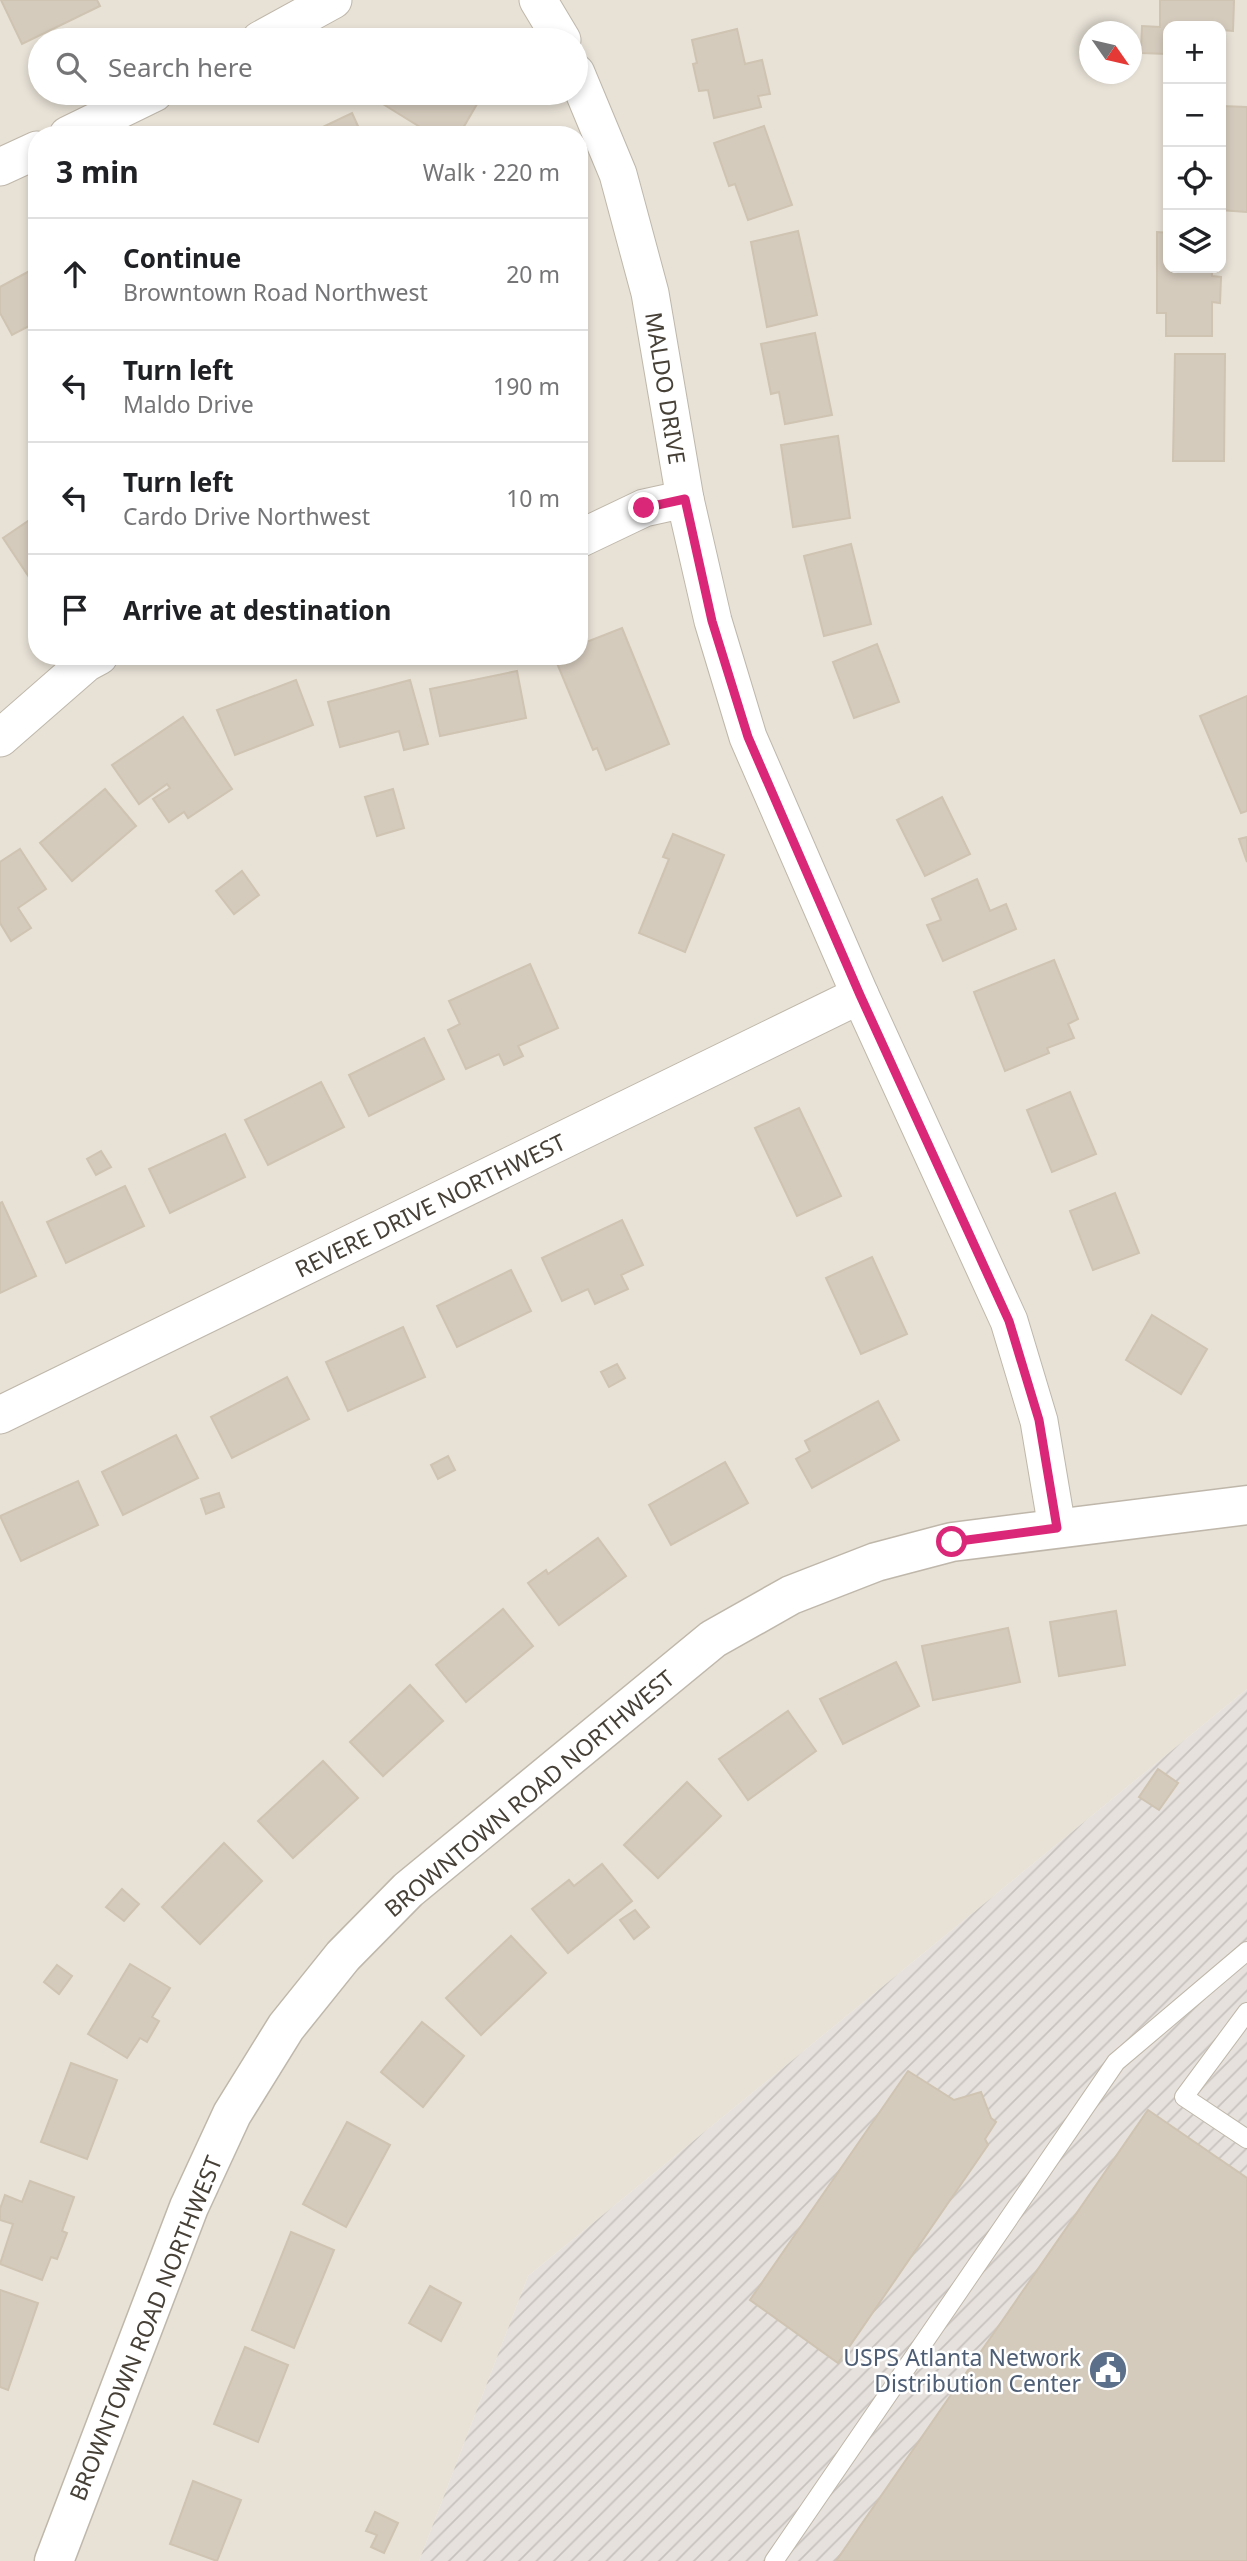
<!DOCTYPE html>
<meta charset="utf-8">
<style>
:root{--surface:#fff;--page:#f6f6f6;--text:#202124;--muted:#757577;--line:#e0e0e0}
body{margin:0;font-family:"Noto Sans",sans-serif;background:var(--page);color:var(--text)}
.controls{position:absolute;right:21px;top:21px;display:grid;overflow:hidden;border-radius:14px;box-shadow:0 4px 10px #0003}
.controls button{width:63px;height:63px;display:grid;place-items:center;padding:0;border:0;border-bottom:2px solid var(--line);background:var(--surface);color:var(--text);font:35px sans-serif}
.compass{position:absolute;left:1079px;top:21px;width:63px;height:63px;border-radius:50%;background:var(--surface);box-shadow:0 4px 10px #0003;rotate:124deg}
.stop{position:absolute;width:21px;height:21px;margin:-16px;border:5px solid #db2777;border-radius:50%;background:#fff}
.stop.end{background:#db2777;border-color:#fff;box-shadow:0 2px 7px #0008}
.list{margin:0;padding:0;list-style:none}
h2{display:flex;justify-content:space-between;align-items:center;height:91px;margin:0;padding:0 28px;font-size:30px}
h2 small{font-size:23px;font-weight:400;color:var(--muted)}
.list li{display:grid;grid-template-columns:46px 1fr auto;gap:21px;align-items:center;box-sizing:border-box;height:112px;padding:0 28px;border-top:2px solid var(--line)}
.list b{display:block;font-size:26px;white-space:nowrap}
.list p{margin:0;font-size:23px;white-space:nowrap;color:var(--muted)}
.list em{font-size:23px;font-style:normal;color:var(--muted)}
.icon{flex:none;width:38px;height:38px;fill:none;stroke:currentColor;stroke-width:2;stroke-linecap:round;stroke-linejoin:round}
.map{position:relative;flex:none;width:1247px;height:2561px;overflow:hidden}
.search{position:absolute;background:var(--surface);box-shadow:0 4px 10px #0003;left:28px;top:28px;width:560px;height:77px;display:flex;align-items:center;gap:18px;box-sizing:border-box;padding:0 24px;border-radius:38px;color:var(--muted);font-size:26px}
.panel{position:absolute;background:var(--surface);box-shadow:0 4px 10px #0003;left:28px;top:126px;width:560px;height:539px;border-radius:28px}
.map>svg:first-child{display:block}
.residential{fill:#e7e1d6;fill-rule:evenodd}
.industrial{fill:url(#industrial-furrows)}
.building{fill:#d5cbbd;stroke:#cfc3b1;stroke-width:2}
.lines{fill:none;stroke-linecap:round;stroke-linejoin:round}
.service-casing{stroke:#bfb7aa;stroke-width:20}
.minor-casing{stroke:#bfb7aa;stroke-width:39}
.tertiary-casing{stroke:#bfb7aa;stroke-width:41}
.service{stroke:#fff;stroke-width:18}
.minor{stroke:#fff;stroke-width:37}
.tertiary{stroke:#fff;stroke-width:38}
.route{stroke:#db2777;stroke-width:9}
.labels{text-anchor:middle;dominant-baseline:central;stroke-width:5;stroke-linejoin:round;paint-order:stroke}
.street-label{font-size:23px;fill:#464037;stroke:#fff}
.service-label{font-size:23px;fill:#4e5e75;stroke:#fff;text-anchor:end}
</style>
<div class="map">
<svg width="1247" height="2561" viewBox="0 0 1247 2561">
<defs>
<pattern id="industrial-furrows" width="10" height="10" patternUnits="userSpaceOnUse" patternTransform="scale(1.75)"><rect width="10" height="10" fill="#e6e1dc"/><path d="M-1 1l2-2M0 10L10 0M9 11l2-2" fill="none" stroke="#c7c2bd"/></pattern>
</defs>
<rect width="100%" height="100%" fill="#f3f0e8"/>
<path class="residential" d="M0,0H1247V1689L528,2276L419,2561H0ZM1168,26H1221V268H1168ZM1090,32H1132V74H1090ZM40,40H576V93H40ZM37,135H579V656H37Z"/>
<polygon class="industrial" points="1247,1689 1247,2561 419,2561 528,2276"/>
<g class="building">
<polygon points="1,0 97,0 100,6 22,44"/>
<polygon points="1160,0 1234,0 1233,31 1221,30 1221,26 1168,26 1168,54 1141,53 1142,26 1160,27"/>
<polygon points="737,29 745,64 762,60 770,94 758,96 761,107 714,118 708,90 699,91 693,64 697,63 692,40"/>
<polygon points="383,93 458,93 477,104 459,135 433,135 378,101"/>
<polygon points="1221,106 1247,107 1247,212 1221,210"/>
<polygon points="352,113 362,135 306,135"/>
<polygon points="764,126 792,205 748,220 735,184 729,186 714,143"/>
<polygon points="798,231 817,315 767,327 751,242"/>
<polygon points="1157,232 1168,233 1168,268 1212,268 1212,276 1221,277 1220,303 1212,302 1212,336 1166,336 1166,313 1157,313"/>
<polygon points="37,267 37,322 12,335 0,313 0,287"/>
<polygon points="815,333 832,415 785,424 779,392 771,394 761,344"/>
<polygon points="1175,354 1225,354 1224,461 1173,461"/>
<polygon points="838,436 850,518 793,527 781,445"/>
<polygon points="37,515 37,576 31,580 3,538"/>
<polygon points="851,544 871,624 824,636 804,556"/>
<polygon points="622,628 669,744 606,770 597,748 593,750 554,656 579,656 579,645"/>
<polygon points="877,644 899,702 854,718 833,662"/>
<polygon points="517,671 526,718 440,736 430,689"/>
<polygon points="296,680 313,725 235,755 217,710"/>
<polygon points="410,680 428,744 404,750 399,731 340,747 328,702"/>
<polygon points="1247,696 1247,811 1241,813 1200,716"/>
<polygon points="183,717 232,789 188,818 184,812 169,822 153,799 170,788 167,784 139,804 112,765"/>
<polygon points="105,789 136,826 72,881 40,843"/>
<polygon points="393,789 404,828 377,836 365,797"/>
<polygon points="942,797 970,854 925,876 897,820"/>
<polygon points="673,834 724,855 685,952 639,933 669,859 663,857"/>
<polygon points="1247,837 1247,862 1239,839"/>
<polygon points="20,849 46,889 18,908 31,928 11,941 0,923 0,862"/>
<polygon points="242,871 259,895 234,914 216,891"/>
<polygon points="977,879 990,911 1006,904 1016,929 943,961 927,925 941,920 932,899"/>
<polygon points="1054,960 1078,1019 1068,1024 1074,1038 1047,1048 1049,1053 1005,1071 974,992"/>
<polygon points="530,964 558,1028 518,1046 523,1056 504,1065 499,1054 466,1069 448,1030 460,1024 449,1001"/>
<polygon points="424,1038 444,1079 369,1116 349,1075"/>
<polygon points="321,1082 344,1127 268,1165 245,1120"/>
<polygon points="1070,1092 1096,1154 1052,1172 1027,1110"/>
<polygon points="799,1108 841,1196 797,1216 755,1128"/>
<polygon points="225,1134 245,1177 170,1213 149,1169"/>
<polygon points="101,1151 111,1167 96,1175 87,1159"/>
<polygon points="125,1186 144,1226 66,1263 47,1222"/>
<polygon points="1115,1193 1139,1253 1093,1270 1070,1211"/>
<polygon points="2,1202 36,1276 0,1293 0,1203"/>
<polygon points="622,1220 643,1265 621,1275 628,1289 595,1304 588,1289 562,1301 542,1258"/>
<polygon points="872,1257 907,1334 861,1354 826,1278"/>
<polygon points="511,1270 531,1311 457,1347 437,1306"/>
<polygon points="1152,1315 1207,1349 1181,1394 1126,1360"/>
<polygon points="403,1327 425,1377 348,1411 326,1362"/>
<polygon points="617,1364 625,1378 609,1387 601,1372"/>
<polygon points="287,1377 309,1419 232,1458 211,1417"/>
<polygon points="878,1401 899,1440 812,1488 796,1459 810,1451 805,1441"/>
<polygon points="176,1435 198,1478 123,1515 102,1472"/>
<polygon points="448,1456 455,1470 438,1479 431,1465"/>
<polygon points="725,1462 748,1503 671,1545 649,1505"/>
<polygon points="78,1481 98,1525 21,1561 0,1516"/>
<polygon points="219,1493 224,1507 206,1514 201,1499"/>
<polygon points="598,1538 626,1576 559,1625 528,1583 546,1570 548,1574"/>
<polygon points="503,1609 533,1646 466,1702 436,1665"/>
<polygon points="1116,1611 1125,1665 1059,1676 1050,1622"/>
<polygon points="1008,1628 1020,1682 933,1700 922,1646"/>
<polygon points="896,1662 919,1706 843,1744 820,1699"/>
<polygon points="410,1685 443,1721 383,1776 350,1742"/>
<polygon points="788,1711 816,1751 748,1800 719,1759"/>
<polygon points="323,1761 358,1798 293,1858 258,1821"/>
<polygon points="1158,1769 1178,1783 1159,1810 1139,1797"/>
<polygon points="687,1782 721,1816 658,1878 624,1845"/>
<polygon points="224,1843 262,1881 200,1944 162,1907"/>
<polygon points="602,1864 632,1901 568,1953 532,1909 569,1880 574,1886"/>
<polygon points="122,1889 139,1904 124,1921 106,1907"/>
<polygon points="635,1910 649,1927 634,1939 620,1920"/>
<polygon points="511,1936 546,1973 481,2035 446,1998"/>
<polygon points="130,1964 170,1988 152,2017 159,2021 147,2042 140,2038 127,2058 88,2034"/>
<polygon points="57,1965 72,1976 59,1994 44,1982"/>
<polygon points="422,2022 464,2056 423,2107 381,2072"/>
<polygon points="71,2063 117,2080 87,2159 41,2142"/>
<polygon points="908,2071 954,2100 981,2092 991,2118 996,2122 985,2139 988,2145 838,2363 750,2300"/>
<polygon points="1148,2110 1247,2178 1247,2561 836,2561"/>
<polygon points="347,2122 390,2145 346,2227 303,2204"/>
<polygon points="30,2181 74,2197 62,2231 67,2233 57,2259 51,2257 42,2280 0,2264 13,2224 0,2220 0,2209 5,2195 22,2202"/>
<polygon points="291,2232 334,2250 294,2348 252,2330"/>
<polygon points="430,2286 461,2303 441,2341 409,2323"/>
<polygon points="0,2290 38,2303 8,2390 0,2387"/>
<polygon points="245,2347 288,2365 258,2442 214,2424"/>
<polygon points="193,2481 241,2500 217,2561 170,2544"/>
<polygon points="375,2512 398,2523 384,2553 371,2547 377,2535 366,2531"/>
</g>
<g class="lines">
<g class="service-casing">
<g id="service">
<polyline points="1247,2012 1184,2097 1247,2139"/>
<polyline points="774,2561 1116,2062 1247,1951"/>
</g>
</g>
<g class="minor-casing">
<g id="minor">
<polyline points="538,0 562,40"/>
<polyline points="260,40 333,0"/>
<polyline points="576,73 618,174 650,293 685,499 713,621 748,737 860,995 1009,1321 1039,1421 1057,1528"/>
<polyline points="68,135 154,93"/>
<polyline points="0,167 37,150"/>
<polyline points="579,539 644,508 685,499"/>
<polyline points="0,738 86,663 99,656"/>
<polyline points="0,1415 860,995"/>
</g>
</g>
<g class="tertiary-casing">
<polyline id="tertiary" points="54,2561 189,2207 232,2114 286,2027 343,1956 408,1890 713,1639 791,1595 876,1562 952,1542 1247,1505"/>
</g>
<use href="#service" class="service"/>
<use href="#minor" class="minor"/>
<use href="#tertiary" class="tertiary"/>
</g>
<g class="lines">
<polyline class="route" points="644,508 685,499 712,621 748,737 860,995 1009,1321 1039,1420 1057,1528 952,1542"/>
</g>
<defs>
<g id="civic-disc" transform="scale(2.0125)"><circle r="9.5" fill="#5c6f8a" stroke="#fff"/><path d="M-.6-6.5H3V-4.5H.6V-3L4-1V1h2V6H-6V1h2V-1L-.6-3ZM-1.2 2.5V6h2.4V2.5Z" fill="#fff"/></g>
</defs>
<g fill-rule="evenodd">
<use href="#civic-disc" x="1108" y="2370"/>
</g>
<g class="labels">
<g class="street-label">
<text transform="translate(666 388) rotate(81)">MALDO DRIVE</text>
<text transform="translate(430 1205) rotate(-26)">REVERE DRIVE NORTHWEST</text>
<text transform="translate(529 1793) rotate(-40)">BROWNTOWN ROAD NORTHWEST</text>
<text transform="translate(145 2328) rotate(-68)">BROWNTOWN ROAD NORTHWEST</text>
</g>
<g class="service-label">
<text x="1081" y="2357">USPS Atlanta Network<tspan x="1081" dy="26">Distribution Center</tspan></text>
</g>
</g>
</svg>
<div class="controls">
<button>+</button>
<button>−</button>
<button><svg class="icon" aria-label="locate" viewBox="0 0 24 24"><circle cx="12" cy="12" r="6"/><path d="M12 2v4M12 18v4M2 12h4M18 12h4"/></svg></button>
<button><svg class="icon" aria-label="layers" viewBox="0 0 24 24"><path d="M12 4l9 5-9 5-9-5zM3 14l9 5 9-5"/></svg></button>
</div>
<svg class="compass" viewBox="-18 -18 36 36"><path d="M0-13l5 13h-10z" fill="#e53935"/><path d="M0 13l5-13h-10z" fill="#757577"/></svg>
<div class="stop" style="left:952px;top:1542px"></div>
<div class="stop end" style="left:644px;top:508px"></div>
<div class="search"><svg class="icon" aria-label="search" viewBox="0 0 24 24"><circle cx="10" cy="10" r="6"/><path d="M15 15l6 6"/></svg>Search here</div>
<section class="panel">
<h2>3 min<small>Walk · 220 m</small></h2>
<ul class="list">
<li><svg class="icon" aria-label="ahead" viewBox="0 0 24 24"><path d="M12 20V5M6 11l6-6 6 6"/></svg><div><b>Continue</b><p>Browntown Road Northwest</p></div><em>20 m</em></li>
<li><svg class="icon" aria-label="left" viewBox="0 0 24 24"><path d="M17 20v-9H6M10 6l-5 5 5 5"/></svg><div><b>Turn left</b><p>Maldo Drive</p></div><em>190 m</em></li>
<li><svg class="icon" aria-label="left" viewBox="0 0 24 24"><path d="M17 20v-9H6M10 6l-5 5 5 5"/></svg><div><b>Turn left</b><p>Cardo Drive Northwest</p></div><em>10 m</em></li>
<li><svg class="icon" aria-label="arrive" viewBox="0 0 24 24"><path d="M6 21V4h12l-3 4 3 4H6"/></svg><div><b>Arrive at destination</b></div></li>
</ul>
</section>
</div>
